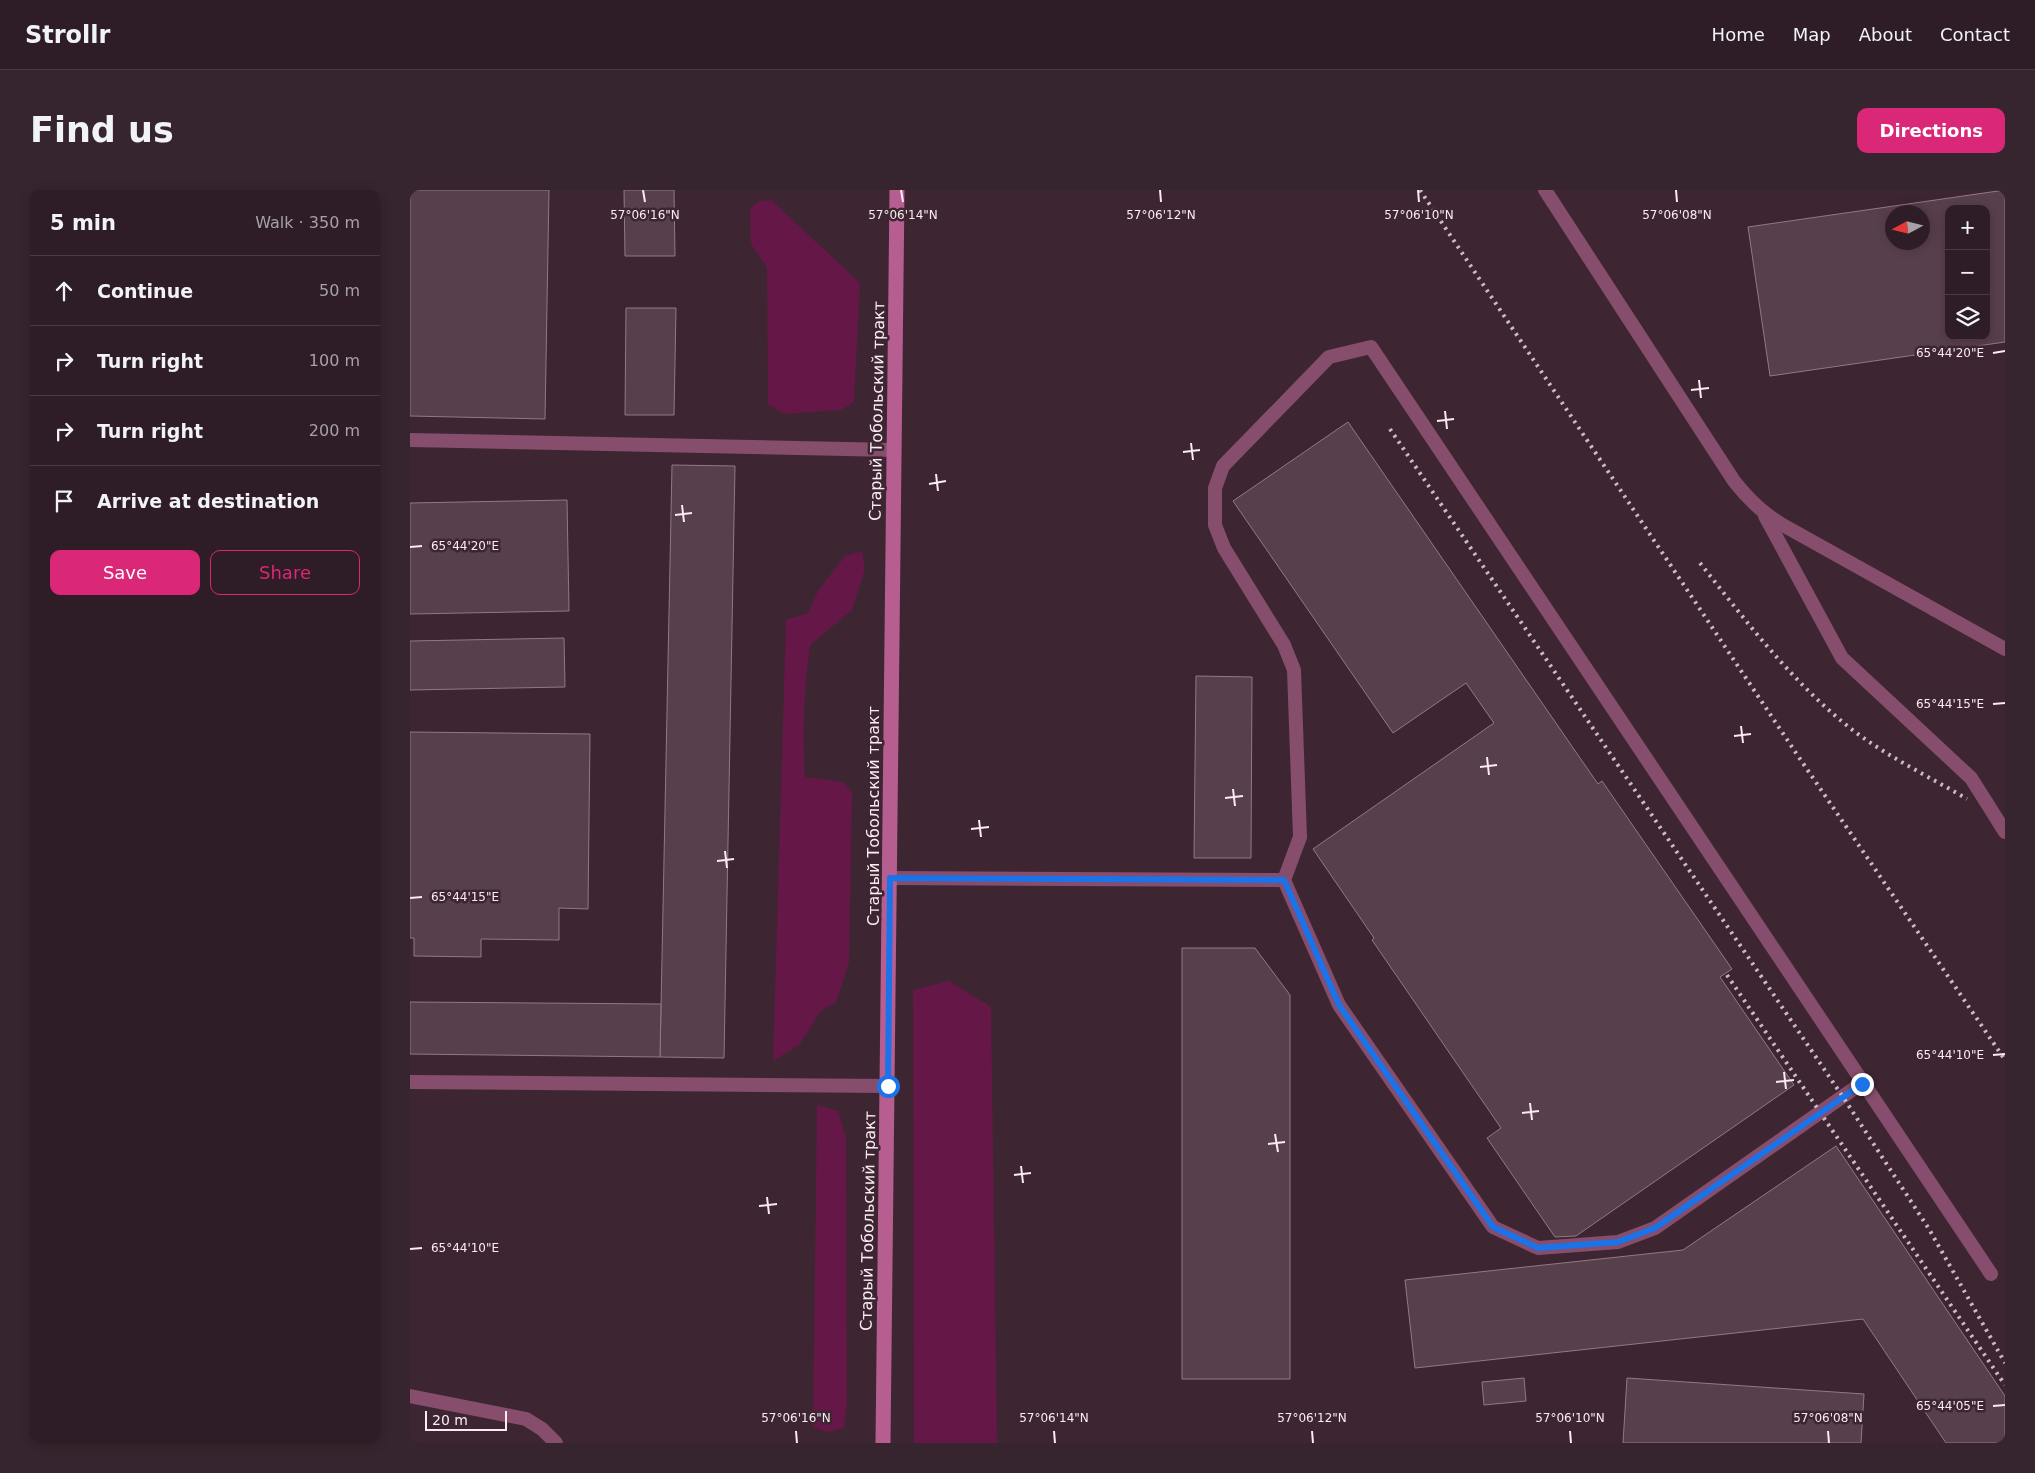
<!DOCTYPE html>
<meta charset="utf-8">
<style>
:root{--surface:#2e1c26;--page:#36252e;--text:#f1f3f6;--muted:#a7a1a7;--line:#493a43;--accent:#db2777}
body{margin:0;font-family:"DejaVu Sans",sans-serif;background:var(--page);color:var(--text)}
.controls{position:absolute;right:15px;top:15px;display:grid;overflow:hidden;border-radius:10px;box-shadow:0 2px 12px #0003}
.controls button{width:45px;height:45px;display:grid;place-items:center;padding:0;border:0;border-bottom:1px solid var(--line);background:var(--surface);color:var(--text);font:25px sans-serif}
.compass{position:absolute;left:1475px;top:15px;width:45px;height:45px;border-radius:50%;background:var(--surface);box-shadow:0 2px 12px #0003;rotate:263deg}
.scale{position:absolute;left:15px;bottom:12px;width:82px;box-sizing:border-box;padding-left:5px;border:2px solid #fbebf2;border-top:0;font-size:14px;line-height:18px;white-space:nowrap;color:#fbebf2;-webkit-text-stroke:4px #3d2632;paint-order:stroke}
.stop{position:absolute;width:15px;height:15px;margin:-11px;border:4px solid #1a73e8;border-radius:50%;background:#fff}
.stop.end{background:#1a73e8;border-color:#fff;box-shadow:0 1px 5px #0008}
.list{margin:0;padding:0;list-style:none}
h2{display:flex;justify-content:space-between;align-items:center;height:65px;margin:0;padding:0 20px;font-size:21px}
h2 small{font-size:16px;font-weight:400;color:var(--muted)}
.list li{display:grid;grid-template-columns:32px 1fr auto;gap:15px;align-items:center;box-sizing:border-box;height:70px;padding:0 20px;border-top:1px solid var(--line)}
.list b{display:block;font-size:19px;white-space:nowrap}
.list em{font-size:16px;font-style:normal;color:var(--muted)}
.actions{display:flex;gap:10px;padding:15px 20px}
.actions a{flex:1;padding:11px 0;border:1px solid var(--accent);border-radius:10px;text-align:center;font-size:18px;color:var(--accent)}
.actions .main{background:var(--accent);color:#fff}
.icon{flex:none;width:28px;height:28px;fill:none;stroke:currentColor;stroke-width:2;stroke-linecap:round;stroke-linejoin:round}
.map{position:relative;flex:none;width:1595px;height:1253px;overflow:hidden;border-radius:10px}
header{display:flex;align-items:center;gap:30px;box-sizing:border-box;height:70px;padding:0 25px;background:var(--surface);border-bottom:1px solid var(--line)}
header strong{font-size:24px}
nav{display:flex;gap:28px;margin-inline-start:auto;font-size:18px}
.intro{display:flex;align-items:center;justify-content:space-between;box-sizing:border-box;height:120px;padding:0 30px}
h1{margin:0;font-size:35px}
.button{padding:12px 22px;border-radius:10px;background:var(--accent);color:#fff;font-size:18px;font-weight:700}
main{display:flex;gap:30px;padding:0 30px}
aside{flex:1;background:var(--surface);border-radius:10px;box-shadow:0 2px 12px #0003}
.map>svg:first-child{display:block}
.green{fill:#651747}
.building{fill:#583f4c;stroke:#947886;fill-rule:evenodd}
.lines{fill:none;stroke-linecap:round;stroke-linejoin:round}
.lane{stroke:#864e6c;stroke-width:14}
.secondary{stroke:#b65e8f;stroke-width:15}
.rail{stroke:#cdbbc3;stroke-width:4;stroke-dasharray:2.5 5;stroke-linecap:butt}
.route{stroke:#1a73e8;stroke-width:6}
.ticks{fill:none;stroke:#fbebf2;stroke-width:2}
.labels{text-anchor:middle;dominant-baseline:central;stroke-width:5;stroke-linejoin:round;paint-order:stroke}
.street-label{font-size:16px;fill:#fbebf2;stroke:#3d2632}
.ticks-label{font-size:12px;text-anchor:middle;fill:#fbebf2;stroke:#3d2632;stroke-width:5;stroke-linejoin:round;paint-order:stroke}
</style>
<header>
<strong>Strollr</strong>
<nav><a>Home</a><a>Map</a><a>About</a><a>Contact</a></nav>
</header>
<div class="intro"><h1>Find us</h1><a class="button">Directions</a></div>
<main>
<aside>
<h2>5 min<small>Walk · 350 m</small></h2>
<ul class="list">
<li><svg class="icon" aria-label="ahead" viewBox="0 0 24 24"><path d="M12 20V5M6 11l6-6 6 6"/></svg><div><b>Continue</b></div><em>50 m</em></li>
<li><svg class="icon" aria-label="right" viewBox="0 0 24 24"><path d="M7 20v-9h11M14 6l5 5-5 5"/></svg><div><b>Turn right</b></div><em>100 m</em></li>
<li><svg class="icon" aria-label="right" viewBox="0 0 24 24"><path d="M7 20v-9h11M14 6l5 5-5 5"/></svg><div><b>Turn right</b></div><em>200 m</em></li>
<li><svg class="icon" aria-label="arrive" viewBox="0 0 24 24"><path d="M6 21V4h12l-3 4 3 4H6"/></svg><div><b>Arrive at destination</b></div></li>
</ul>
<div class="actions"><a class="main">Save</a><a>Share</a></div>
</aside>
<div class="map">
<svg width="1595" height="1253" viewBox="0 0 1595 1253">
<rect width="100%" height="100%" fill="#3d2632"/>
<g class="green">
<polygon points="361,10 450,93 444,212 431,220 374,224 358,214 357,77 341,54 340,19 349,11"/>
<path d="M452,361L455,379L442,420L400,455C394,498 392,544 395,587L433,592L442,602L439,773L426,812L411,821L389,855L363,871L376,430L398,423L408,401L435,366Z"/>
<polygon points="539,791 581,817 587,1253 504,1253 503,800"/>
<polygon points="407,915 428,921 436,947 437,1214 434,1238 418,1242 403,1237"/>
</g>
<g class="building">
<polygon points="0,0 139,0 135,229 0,226"/>
<polygon points="214,0 264,0 265,66 215,66"/>
<path d="M1595,0V152L1360,186L1338,37ZM1539,19H1576V146H1539ZM1482,22H1512V52H1482Z"/>
<polygon points="216,118 266,118 264,225 215,225"/>
<polygon points="938,232 1188,594 1192,591 1322,779 1310,787 1384,895 1166,1046 1145,1047 1077,948 1091,938 962,750 964,748 903,659 1084,533 1056,493 983,543 823,311"/>
<polygon points="262,275 325,276 314,868 250,867"/>
<polygon points="157,310 159,421 0,424 0,313"/>
<polygon points="154,448 155,497 0,500 0,451"/>
<polygon points="786,486 842,487 841,668 784,668"/>
<polygon points="0,542 180,544 178,719 149,718 149,750 71,749 71,767 4,766 4,748 0,748"/>
<polygon points="772,758 845,758 880,805 880,1189 772,1189"/>
<polygon points="0,812 251,814 250,867 0,864"/>
<polygon points="1426,956 1595,1206 1595,1253 1536,1253 1453,1129 1005,1178 995,1090 1273,1060"/>
<polygon points="1114,1188 1116,1211 1074,1215 1072,1192"/>
<polygon points="1217,1188 1454,1204 1451,1253 1213,1253"/>
</g>
<g class="lines">
<g class="lane">
<path d="M1135,0L1324,291C1338,309 1351,322 1371,334L1595,459"/>
<polyline points="0,250 483,260"/>
<polyline points="1355,326 1432,468 1561,588 1595,642"/>
<polyline points="480,688 874,690"/>
<polyline points="0,892 478,896"/>
<polyline points="1452,893 1245,1038 1208,1052 1128,1058 1083,1037 929,815 874,690 890,647 884,480 874,455 814,358 805,335 805,298 813,276 919,167 961,157 1581,1084"/>
<polyline points="0,1206 116,1229 132,1239 146,1253"/>
</g>
<polyline class="secondary" points="473,1253 487,0"/>
<g class="rail">
<polyline points="1010,0 1386,563 1595,870"/>
<polyline points="980,239 1433,907 1519,1039 1595,1173"/>
<path d="M1290,373C1336,431 1381,491 1440,538C1476,566 1518,586 1557,609"/>
<polyline points="1317,785 1595,1195"/>
</g>
</g>
<g class="lines">
<polyline class="route" points="478,896 480,688 874,690 929,815 1083,1037 1128,1058 1208,1052 1245,1038 1452,894"/>
</g>
<path class="ticks" d="M233,0L235,12M491,0L493,12M750,0L751,12M1008,0L1009,12M1266,0L1267,12M1583,163L1595,161M1289,190L1291,208M1281,200L1299,198M1035,221L1037,239M1027,231L1044,229M781,253L783,270M773,262L790,260M526,284L528,301M519,294L536,291M272,315L274,332M265,325L282,323M0,357L12,356M1583,514L1595,513M1331,536L1333,553M1324,546L1341,544M1077,567L1079,585M1070,577L1087,575M823,599L825,616M815,608L833,606M569,630L571,647M561,639L579,637M315,661L317,678M307,671L324,669M0,708L12,707M1583,865L1595,864M1374,882L1376,899M1366,892L1384,890M1120,913L1122,930M1112,923L1129,921M865,944L868,962M858,954L875,952M611,976L613,993M604,985L621,983M357,1007L359,1024M349,1016L367,1014M0,1059L12,1058M1583,1216L1595,1215M386,1241L387,1253M644,1241L645,1253M902,1241L903,1253M1160,1241L1161,1253M1418,1241L1419,1253"/>
<g class="labels">
<g class="street-label">
<text transform="translate(467 221) rotate(-89)">Старый Тобольский тракт</text>
<text transform="translate(463 626) rotate(-90)">Старый Тобольский тракт</text>
<text transform="translate(458 1031) rotate(-89)">Старый Тобольский тракт</text>
</g>
</g>
<g class="ticks-label">
<text x="235" y="29">57°06'16"N</text>
<text x="493" y="29">57°06'14"N</text>
<text x="751" y="29">57°06'12"N</text>
<text x="1009" y="29">57°06'10"N</text>
<text x="1267" y="29">57°06'08"N</text>
<text x="1540" y="167">65°44'20"E</text>
<text x="55" y="360">65°44'20"E</text>
<text x="1540" y="518">65°44'15"E</text>
<text x="55" y="711">65°44'15"E</text>
<text x="1540" y="869">65°44'10"E</text>
<text x="55" y="1062">65°44'10"E</text>
<text x="1540" y="1220">65°44'05"E</text>
<text x="386" y="1232">57°06'16"N</text>
<text x="644" y="1232">57°06'14"N</text>
<text x="902" y="1232">57°06'12"N</text>
<text x="1160" y="1232">57°06'10"N</text>
<text x="1418" y="1232">57°06'08"N</text>
</g>
</svg>
<div class="controls">
<button>+</button>
<button>−</button>
<button><svg class="icon" aria-label="layers" viewBox="0 0 24 24"><path d="M12 4l9 5-9 5-9-5zM3 14l9 5 9-5"/></svg></button>
</div>
<svg class="compass" viewBox="-18 -18 36 36"><path d="M0-13l5 13h-10z" fill="#e53935"/><path d="M0 13l5-13h-10z" fill="#a7a1a7"/></svg>
<div class="scale">20 m</div>
<div class="stop" style="left:478px;top:896px"></div>
<div class="stop end" style="left:1452px;top:894px"></div>
</div>
</main>
